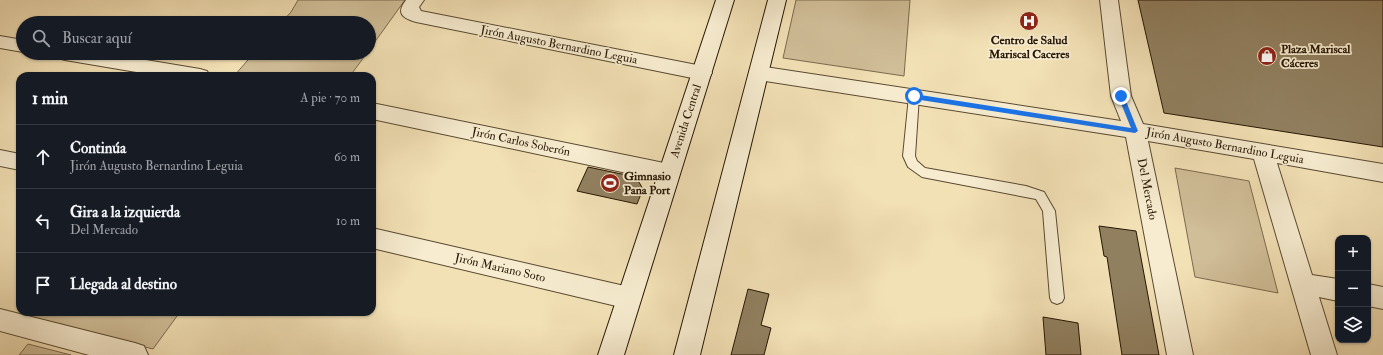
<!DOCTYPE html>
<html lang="es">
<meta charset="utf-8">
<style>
:root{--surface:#171b24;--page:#242831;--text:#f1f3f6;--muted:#9ea1a6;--line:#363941}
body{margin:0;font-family:"IM FELL Double Pica",serif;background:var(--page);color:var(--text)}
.controls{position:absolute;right:12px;bottom:12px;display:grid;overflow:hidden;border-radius:8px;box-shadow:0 1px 3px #0004}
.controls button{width:36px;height:36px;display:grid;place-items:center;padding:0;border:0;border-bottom:1px solid var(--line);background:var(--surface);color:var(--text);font:20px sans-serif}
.stop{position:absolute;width:12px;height:12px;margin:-9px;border:3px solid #1a73e8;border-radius:50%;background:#fff}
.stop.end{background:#1a73e8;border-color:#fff;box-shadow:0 1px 4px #0008}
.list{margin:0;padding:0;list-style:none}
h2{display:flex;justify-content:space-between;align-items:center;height:52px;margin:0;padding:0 16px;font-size:17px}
h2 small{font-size:13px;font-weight:400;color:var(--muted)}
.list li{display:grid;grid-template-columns:26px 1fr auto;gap:12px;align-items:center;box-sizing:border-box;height:64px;padding:0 16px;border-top:1px solid var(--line)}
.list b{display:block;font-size:15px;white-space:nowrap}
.list p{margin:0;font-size:13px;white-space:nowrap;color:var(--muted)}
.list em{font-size:13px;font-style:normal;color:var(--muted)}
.icon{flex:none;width:22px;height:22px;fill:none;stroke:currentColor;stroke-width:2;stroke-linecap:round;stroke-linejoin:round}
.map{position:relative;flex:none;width:1383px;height:355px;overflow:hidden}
.search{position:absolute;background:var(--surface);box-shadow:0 1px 3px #0004;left:16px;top:16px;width:360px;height:44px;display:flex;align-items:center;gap:10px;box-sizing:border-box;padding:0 14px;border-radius:22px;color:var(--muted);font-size:15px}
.panel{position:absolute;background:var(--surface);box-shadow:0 1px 3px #0004;left:16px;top:72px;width:360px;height:244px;border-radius:12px}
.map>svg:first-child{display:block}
.green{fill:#d0be98;stroke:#7b6a4e}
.building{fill:#918060;stroke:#261603}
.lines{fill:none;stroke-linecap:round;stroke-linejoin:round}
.service-casing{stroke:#594930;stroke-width:2}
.minor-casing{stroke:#594930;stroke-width:2}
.secondary-casing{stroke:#261603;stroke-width:2}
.service{fill:#f7ecd0;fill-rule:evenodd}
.minor{fill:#f7ecd0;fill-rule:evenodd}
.secondary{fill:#f7ecd0;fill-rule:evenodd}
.route{fill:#1a73e8}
.labels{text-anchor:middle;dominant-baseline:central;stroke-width:3.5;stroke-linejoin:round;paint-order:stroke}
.poi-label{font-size:12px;font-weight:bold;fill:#261603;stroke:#f7ecd0;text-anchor:start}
.street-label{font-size:12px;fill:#261603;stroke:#f7ecd0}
</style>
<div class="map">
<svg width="1383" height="355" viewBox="0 0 1383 355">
<rect width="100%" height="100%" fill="#f3e1b6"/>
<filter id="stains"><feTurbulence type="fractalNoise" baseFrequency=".005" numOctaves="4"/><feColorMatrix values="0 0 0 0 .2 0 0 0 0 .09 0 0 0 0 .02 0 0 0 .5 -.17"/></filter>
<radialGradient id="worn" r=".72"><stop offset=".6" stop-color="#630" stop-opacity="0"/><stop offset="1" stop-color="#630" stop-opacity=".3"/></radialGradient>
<g class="green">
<polygon points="298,0 405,0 369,50 369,23 281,23 291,12"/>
<polygon points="796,0 910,0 904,76 783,58"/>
<polygon points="254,53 367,53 350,76 234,76"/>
<polygon points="1175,168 1249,181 1278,293 1195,277"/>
<polygon points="29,312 180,312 153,349 25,317"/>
<polygon points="28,344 71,355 19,355"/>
</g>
<g class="building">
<polygon points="1138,0 1383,0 1383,147 1164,113"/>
<polygon points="588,167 636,177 643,189 637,204 577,191"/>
<polygon points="1099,226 1136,231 1159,355 1122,355 1107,257 1104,256"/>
<polygon points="748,289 769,294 761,325 771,328 764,355 731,355"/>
<polygon points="1043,317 1078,323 1081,355 1046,355"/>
</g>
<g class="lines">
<g class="service-casing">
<polygon id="service" points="914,92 918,93 919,96 915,156 917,161 925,168 1026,186 1044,192 1055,211 1064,298 1062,302 1057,304 1052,302 1050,298 1043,211 1036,199 922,177 908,167 903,156 909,96 910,93"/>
</g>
<g class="minor-casing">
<g id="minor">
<path d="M406,0H424L419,7L421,11L702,66L709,68L712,73L709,78L702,80L416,22C402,18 396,13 406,0Z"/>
<polygon points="1100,0 1118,0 1131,96 1143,124 1383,164 1383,182 1277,163 1312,275 1338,279 1338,301 1319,297 1337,355 1311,355 1254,159 1148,141 1193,355 1167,355 1126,137 759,80 752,78 749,73 752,68 759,66 1121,121 1111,96"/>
<polygon points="0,36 23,40 23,52 0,48"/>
<polygon points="55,53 104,53 200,69 207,71 210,76 160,76 65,60 58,58"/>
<polygon points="372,103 669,164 677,167 680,173 677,179 669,182 372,119"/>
<polygon points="0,150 20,154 20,170 0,166"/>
<polygon points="372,228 629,287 638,290 641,298 638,306 629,309 372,248"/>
<polygon points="1368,284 1383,287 1383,309 1368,306"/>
<polygon points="0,309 135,343 144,346 148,355 89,355 0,331"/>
</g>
</g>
<g class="secondary-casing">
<g id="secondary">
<polygon points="716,0 734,0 624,355 598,355"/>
<polygon points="768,0 786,0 700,355 674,355"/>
</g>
</g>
<use href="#service" class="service"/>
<use href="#minor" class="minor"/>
<use href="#secondary" class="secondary"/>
</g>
<polygon class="route" points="914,94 1131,128 1118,96 1121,94 1124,96 1138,131 1135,133 914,99 911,96"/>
<defs>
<g id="hospital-disc" transform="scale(1)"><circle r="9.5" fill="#8f2418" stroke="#f7ecd0"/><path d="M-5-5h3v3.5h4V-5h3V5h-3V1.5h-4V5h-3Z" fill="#fff"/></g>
<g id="shop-disc" transform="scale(1)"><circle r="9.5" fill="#8f2418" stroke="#f7ecd0"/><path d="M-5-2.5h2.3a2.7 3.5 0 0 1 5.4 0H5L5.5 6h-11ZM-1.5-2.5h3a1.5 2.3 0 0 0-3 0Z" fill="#fff"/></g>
<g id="stadium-disc" transform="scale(1)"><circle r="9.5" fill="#8f2418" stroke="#f7ecd0"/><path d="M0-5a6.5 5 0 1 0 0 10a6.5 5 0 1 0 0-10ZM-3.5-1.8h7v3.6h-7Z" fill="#fff"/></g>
</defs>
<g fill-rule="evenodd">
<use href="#hospital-disc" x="1029" y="21"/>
<use href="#shop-disc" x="1267" y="56"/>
<use href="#stadium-disc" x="610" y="183"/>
</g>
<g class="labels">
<g class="poi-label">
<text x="1029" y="40" text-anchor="middle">Centro de Salud<tspan x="1029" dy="14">Mariscal Caceres</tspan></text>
<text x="1281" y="49">Plaza Mariscal<tspan x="1281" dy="14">Cáceres</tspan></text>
<text x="624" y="176">Gimnasio<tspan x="624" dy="14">Pana Port</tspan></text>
</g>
<g class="street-label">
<text transform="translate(559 45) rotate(11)">Jirón Augusto Bernardino Leguia</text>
<text transform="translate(686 121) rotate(-72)">Avenida Central</text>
<text transform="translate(521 142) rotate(12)">Jirón Carlos Soberón</text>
<text transform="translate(1225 146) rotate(10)">Jirón Augusto Bernardino Leguia</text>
<text transform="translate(1147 189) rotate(79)">Del Mercado</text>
<text transform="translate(500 268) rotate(13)">Jirón Mariano Soto</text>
</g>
</g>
<rect width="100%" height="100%" filter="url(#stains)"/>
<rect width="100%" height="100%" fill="url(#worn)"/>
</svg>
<div class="controls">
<button>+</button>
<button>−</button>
<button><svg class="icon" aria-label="layers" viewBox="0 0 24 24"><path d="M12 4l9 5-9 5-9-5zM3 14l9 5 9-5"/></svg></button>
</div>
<div class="stop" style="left:914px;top:96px"></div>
<div class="stop end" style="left:1121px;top:96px"></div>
<div class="search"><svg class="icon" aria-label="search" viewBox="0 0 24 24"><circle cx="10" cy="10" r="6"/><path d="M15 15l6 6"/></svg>Buscar aquí</div>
<section class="panel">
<h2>1 min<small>A pie · 70 m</small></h2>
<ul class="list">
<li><svg class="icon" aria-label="ahead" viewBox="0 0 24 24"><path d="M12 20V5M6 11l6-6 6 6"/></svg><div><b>Continúa</b><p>Jirón Augusto Bernardino Leguia</p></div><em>60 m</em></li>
<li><svg class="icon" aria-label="left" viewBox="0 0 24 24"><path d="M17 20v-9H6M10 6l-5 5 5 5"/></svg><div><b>Gira a la izquierda</b><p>Del Mercado</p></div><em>10 m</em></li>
<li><svg class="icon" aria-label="arrive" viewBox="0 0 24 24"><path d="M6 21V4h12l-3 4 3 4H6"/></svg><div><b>Llegada al destino</b></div></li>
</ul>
</section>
</div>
